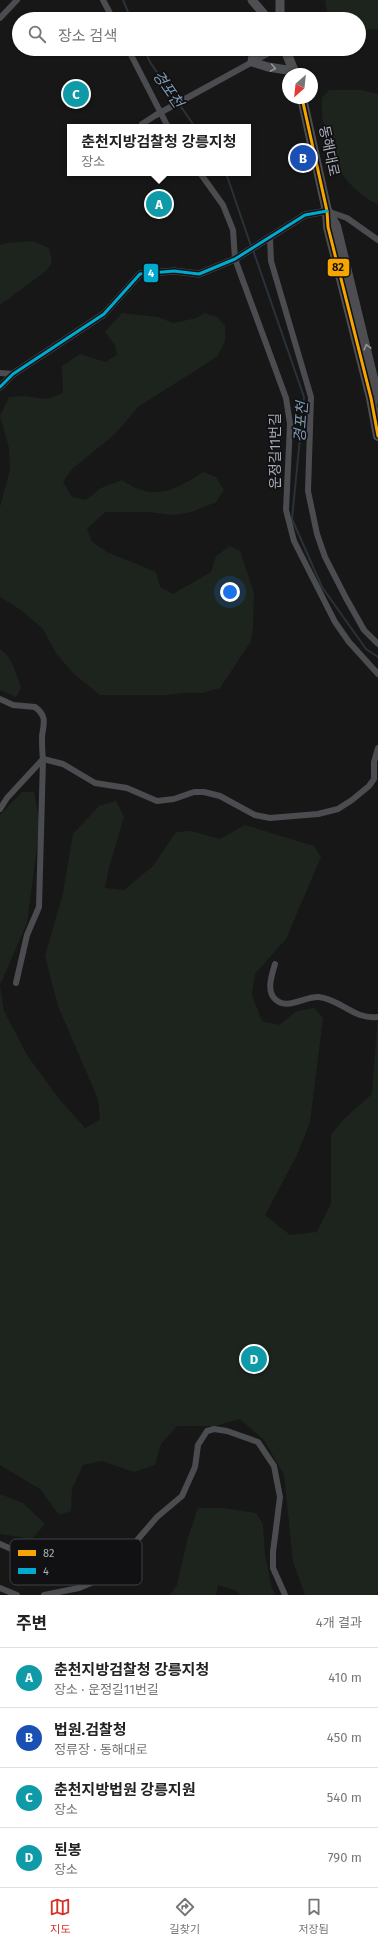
<!DOCTYPE html>
<html lang="ko">
<meta charset="utf-8">
<style>
:root{--surface:#fff;--page:#f2f2f2;--text:#222;--muted:#767676;--line:#e0e0e0;--accent:#d93025}
body{margin:0;font-family:"Fira Sans","Noto Sans KR",sans-serif;background:var(--page);color:var(--text)}
.compass{position:absolute;left:282px;top:68px;width:36px;height:36px;border-radius:50%;background:var(--surface);box-shadow:0 1px 3px #0004;rotate:207deg}
.you{position:absolute;left:230px;top:592px;width:14px;height:14px;margin:-10px;border:3px solid #fff;border-radius:50%;background:#1a73e8;box-shadow:0 0 0 6px #1a73e833}
.badge{display:grid;place-items:center;width:26px;height:26px;border-radius:50%;background:var(--accent);color:#fff;font-size:13px;font-weight:700}
.pin{position:absolute;translate:-50% -50%;border:2px solid #fff;box-shadow:0 1px 4px #0006}
.popup{position:absolute;left:67px;top:124px;width:184px;height:52px;box-sizing:border-box;display:grid;place-content:center;border-radius:0px;background:var(--surface);filter:drop-shadow(0 1px 3px #0005);font-size:13px;white-space:nowrap;color:var(--muted)}
.popup b{font-size:15px;color:var(--text)}
.popup::after{content:'';position:absolute;left:50%;top:100%;margin-left:-8px;border:8px solid transparent;border-top-color:var(--surface)}
.list{margin:0;padding:0;list-style:none}
h2{display:flex;justify-content:space-between;align-items:center;height:52px;margin:0;padding:0 16px;font-size:17px}
h2 small{font-size:13px;font-weight:400;color:var(--muted)}
.list li{display:grid;grid-template-columns:26px 1fr auto;gap:12px;align-items:center;box-sizing:border-box;height:60px;padding:0 16px;border-top:1px solid var(--line)}
.list b{display:block;font-size:15px;white-space:nowrap}
.list p{margin:0;font-size:13px;white-space:nowrap;color:var(--muted)}
.list em{font-size:13px;font-style:normal;color:var(--muted)}
.icon{flex:none;width:22px;height:22px;fill:none;stroke:currentColor;stroke-width:2;stroke-linecap:round;stroke-linejoin:round}
.map{position:relative;flex:none;width:378px;height:1595px;overflow:hidden}
.search{position:absolute;background:var(--surface);box-shadow:0 1px 3px #0004;left:12px;right:12px;top:12px;height:44px;display:flex;align-items:center;gap:10px;box-sizing:border-box;padding:0 14px;border-radius:22px;color:var(--muted);font-size:15px}
.sheet{height:292px;background:var(--surface)}
nav{display:flex;justify-content:space-around;align-items:center;box-sizing:border-box;height:56px;border-top:1px solid var(--line);background:var(--surface);font-size:11px;color:var(--muted)}
nav a{display:grid;justify-items:center;gap:2px}
nav .on{color:var(--accent)}
.map>svg:first-child{display:block}
.green{fill:#1d241e}
.lines{fill:none;stroke-linecap:round;stroke-linejoin:round}
.stream{stroke:#2a3239;stroke-width:2}
.minor{stroke:#4b4c50;stroke-width:6}
.tertiary{stroke:#4b4c50;stroke-width:7}
.primary{stroke:#4d4f52;stroke-width:9}
.trunk{stroke:#4e4e52;stroke-width:10}
.minor-bridge{stroke:#4b4c50;stroke-width:6}
.bus-1-casing{stroke:#111113;stroke-width:6}
.bus-2-casing{stroke:#111113;stroke-width:6}
.bus-1{stroke:#f7a600;stroke-width:3}
.bus-2{stroke:#00a9ce;stroke-width:3}
.oneway{stroke:#91969e}
.oneway2{stroke:#92959e}
.labels{text-anchor:middle;dominant-baseline:central;stroke-width:3.5;stroke-linejoin:round;paint-order:stroke}
.street-label{font-size:14px;fill:#a8adb8;stroke:#111113}
.water-label{font-size:15px;font-style:italic;fill:#7f9bb3;stroke:#111113}
.key{fill:#111113;stroke:#3e4045;stroke-width:1}
.key-label{font-size:11px;fill:#a8adb8}
.line-badge{stroke:#111113;stroke-width:1.5}
.badge-label{font-size:11px;text-anchor:middle;font-weight:bold;fill:#fff}
.pale-badge-label{font-size:11px;text-anchor:middle;font-weight:bold;fill:#111}
</style>
<div class="map">
<svg width="378" height="1595" viewBox="0 0 378 1595">
<rect width="100%" height="100%" fill="#171717"/>
<g class="green">
<polygon points="325,0 378,0 378,29 359,30 359,19 328,19"/>
<path d="M329,90H362L378,94V205C361,197 344,180 335,163C332,157 333,148 330,142C323,123 321,119 322,98Z"/>
<polygon points="32,241 49,248 52,262 46,271 0,305 0,245 8,243"/>
<path d="M122,313L158,317L173,323L197,318L204,313L217,317L225,326V341L218,356L138,407L115,434L72,469L63,482L72,497L86,500L101,488L122,480C153,502 174,491 203,472L216,477L224,490L216,502L192,512L173,515L149,512H105L87,529L92,542L107,552L156,572L160,587L173,594L211,572L216,556L230,546L240,551L254,593L253,627L251,641L220,688L203,693H183L165,695H100L74,674L56,653L43,629L21,610L0,597V507L10,470L9,448L0,416L9,397L24,396L46,399L63,393L62,366L80,354L105,362L117,355L115,345L105,332Z"/>
<path d="M0,649C13,658 16,674 21,688L16,697L0,690Z"/>
<polygon points="22,792 34,792 40,825 27,923 0,985 0,815"/>
<polygon points="116,801 124,817 108,871 105,888 124,890 153,866 176,832 191,831 220,839 245,825 314,846 321,857 286,939 255,974 252,995 262,1021 279,1025 297,1011 314,1008 323,1018 310,1122 297,1155 265,1215 290,1235 317,1232 331,1204 331,1134 346,1117 372,1094 378,1013 378,1595 305,1595 293,1562 284,1475 264,1440 240,1419 215,1426 177,1426 161,1444 155,1465 134,1472 102,1461 83,1465 72,1489 71,1511 59,1515 40,1489 0,1465 0,986 4,1011 27,1055 60,1100 85,1128 100,1120 98,1099 58,1006 45,956 63,893 73,834 99,806"/>
<polygon points="0,1494 23,1503 45,1524 32,1539 0,1534"/>
<polygon points="198,1508 222,1508 256,1513 263,1524 265,1555 271,1585 275,1595 241,1595 237,1591 218,1585 216,1595 170,1595 177,1585 188,1537"/>
</g>
<g class="lines">
<g class="stream">
<polyline points="123,0 131,19"/>
<polyline points="144,49 150,62 195,127"/>
<polyline points="226,173 251,246"/>
<polyline points="253,250 304,397 292,519 322,587 366,649 378,657"/>
</g>
<g class="minor">
<polyline points="103,0 113,19"/>
<polyline points="0,18 17,0"/>
<polyline points="128,49 168,127"/>
<polyline points="185,99 276,49"/>
<polyline points="142,124 156,115"/>
<polyline points="200,173 223,205 233,230 235,259 286,398 290,424 286,510 294,541 335,622 349,642 378,674"/>
<polyline points="327,211 347,218 378,240"/>
<polyline points="270,238 271,261 311,397 308,491 317,534 325,557 346,598 364,630 378,644"/>
<polyline points="0,373 13,374"/>
<path d="M0,699L13,705L35,707C47,716 44,723 42,736C42,744 42,751 43,759L39,907L27,935L16,983"/>
<polyline points="43,759 63,764 95,783 127,788 157,801 174,799 194,792 204,792 220,796 255,815 270,818 318,814 338,809 352,800 369,786 374,779 374,762 378,748"/>
<polyline points="0,809 7,798 43,759"/>
<path d="M275,964C272,974 266,991 275,999C286,1011 305,996 319,997C342,1000 354,1020 378,1017"/>
<polyline points="0,1544 47,1565"/>
<polyline points="0,1588 17,1595"/>
<polyline points="44,1595 79,1588 91,1583 120,1560 157,1517 182,1496 195,1467 198,1445 207,1431 214,1429 227,1431 258,1442 274,1466 280,1497 273,1552 273,1568 285,1595"/>
</g>
<polyline class="tertiary" points="0,387 13,374 104,314 140,274 174,271 199,274 235,259 305,215 327,211"/>
<g class="primary">
<polyline points="252,0 268,19"/>
<polyline points="280,0 280,19"/>
<polyline points="254,49 252,62 268,67 294,71"/>
</g>
<g class="trunk">
<polyline points="285,49 295,74"/>
<polyline points="302,98 327,211 328,227 371,398 378,436"/>
<polyline points="328,212 336,226 378,399"/>
</g>
<polyline class="minor-bridge" points="156,115 185,99"/>
<g class="bus-1-casing">
<polyline id="bus-1" points="302,98 327,211 328,227 371,398 378,436"/>
</g>
<g class="bus-2-casing">
<polyline id="bus-2" points="0,387 13,374 104,314 140,274 174,271 199,274 235,259 305,215 327,211"/>
</g>
<use href="#bus-1" class="bus-1"/>
<use href="#bus-2" class="bus-2"/>
</g>
<defs><path id="oneway-chevron" d="M-2-3.5L2.5 0L-2 3.5" fill="none" stroke-width="1.6" stroke-linecap="round" stroke-linejoin="round"/></defs>
<use class="oneway" href="#oneway-chevron" transform="translate(273 68) rotate(10)"/>
<use class="oneway2" href="#oneway-chevron" transform="translate(367 347) rotate(-104)"/>
<g class="labels">
<g class="street-label">
<text transform="translate(329 151) rotate(78)">동해대로</text>
<text transform="translate(275 451) rotate(-90)">운정길11번길</text>
</g>
<g class="water-label">
<text transform="translate(168 89) rotate(55)">경포천</text>
<text transform="translate(301 422) rotate(-86)">경포천</text>
</g>
</g>
<rect x="10" y="1539" width="132" height="46" rx="6" class="key"/>
<rect x="18" y="1550" width="18" height="6" fill="#f7a600"/>
<rect x="18" y="1568" width="18" height="6" fill="#00a9ce"/>
<g class="key-label">
<text x="43" y="1557">82</text>
<text x="43" y="1575">4</text>
</g>
<g class="line-badge">
<rect x="327" y="258" width="23" height="19" rx="4" fill="#f7a600"/>
<rect x="143" y="263" width="16" height="20" rx="4" fill="#00a9ce"/>
</g>
<g class="badge-label">
<text x="151" y="277">4</text>
</g>
<g class="pale-badge-label">
<text x="338" y="271">82</text>
</g>
</svg>
<svg class="compass" viewBox="-18 -18 36 36"><path d="M0-13l5 13h-10z" fill="#e53935"/><path d="M0 13l5-13h-10z" fill="#767676"/></svg>
<div class="you"></div>
<div class="pin badge" style="left:159px;top:204px;background:#0f9aa8">A</div>
<div class="popup"><b>춘천지방검찰청 강릉지청</b>장소</div>
<div class="pin badge" style="left:303px;top:158px;background:#1a4fb4">B</div>
<div class="pin badge" style="left:76px;top:94px;background:#0f9aa8">C</div>
<div class="pin badge" style="left:254px;top:1359px;background:#0f9aa8">D</div>
<div class="search"><svg class="icon" aria-label="search" viewBox="0 0 24 24"><circle cx="10" cy="10" r="6"/><path d="M15 15l6 6"/></svg>장소 검색</div>
</div>
<section class="sheet">
<h2>주변<small>4개 결과</small></h2>
<ul class="list">
<li><span class="badge" style="background:#0f9aa8">A</span><div><b>춘천지방검찰청 강릉지청</b><p>장소 · 운정길11번길</p></div><em>410 m</em></li>
<li><span class="badge" style="background:#1a4fb4">B</span><div><b>법원.검찰청</b><p>정류장 · 동해대로</p></div><em>450 m</em></li>
<li><span class="badge" style="background:#0f9aa8">C</span><div><b>춘천지방법원 강릉지원</b><p>장소</p></div><em>540 m</em></li>
<li><span class="badge" style="background:#0f9aa8">D</span><div><b>된봉</b><p>장소</p></div><em>790 m</em></li>
</ul>
</section>
<nav>
<a class="on"><svg class="icon" aria-label="map" viewBox="0 0 24 24"><path d="M3 6l6-2 6 2 6-2v14l-6 2-6-2-6 2zM9 4v14M15 6v14"/></svg>지도</a>
<a><svg class="icon" aria-label="directions" viewBox="0 0 24 24"><path d="M12 3l9 9-9 9-9-9zM9 14v-3h6M13 9l2 2-2 2"/></svg>길찾기</a>
<a><svg class="icon" aria-label="saved" viewBox="0 0 24 24"><path d="M7 4h10v16l-5-4-5 4z"/></svg>저장됨</a>
</nav>
